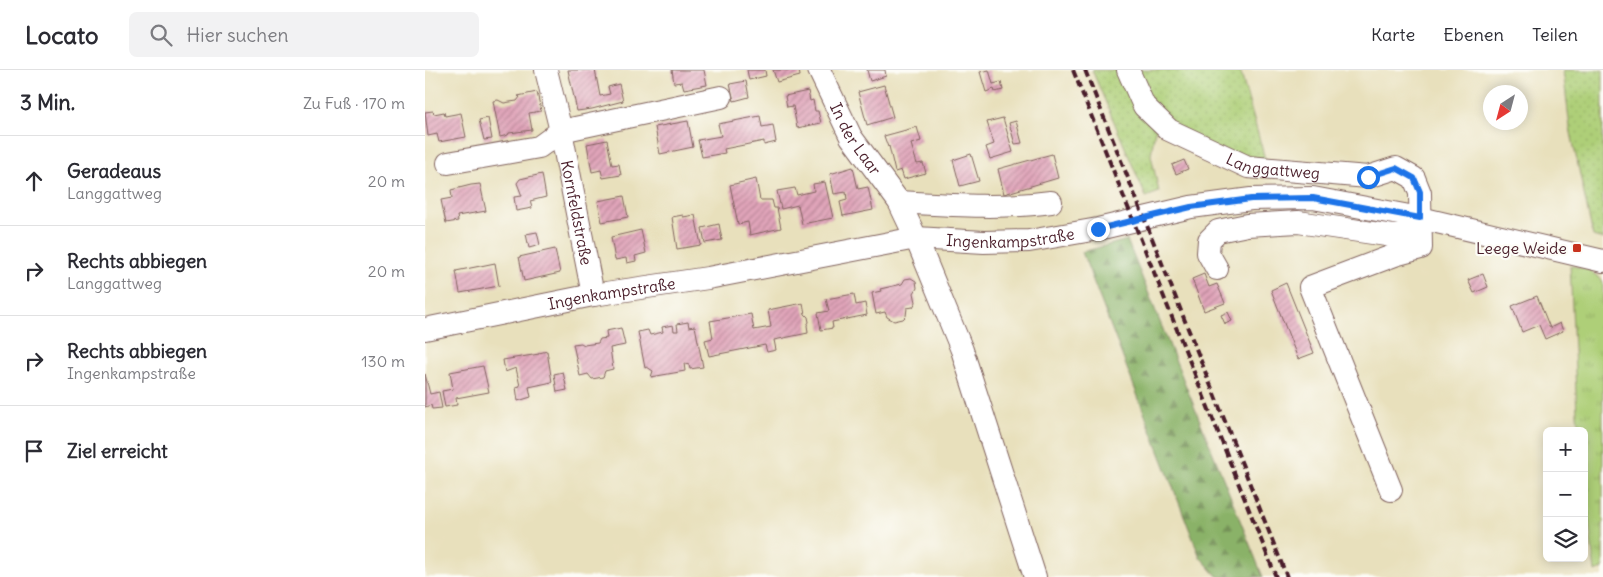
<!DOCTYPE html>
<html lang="de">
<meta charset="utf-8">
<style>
:root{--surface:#fff;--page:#f2f2f3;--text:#2b2b33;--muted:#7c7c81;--line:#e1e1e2}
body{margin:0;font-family:Delius,sans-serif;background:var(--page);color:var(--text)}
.controls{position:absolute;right:15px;bottom:15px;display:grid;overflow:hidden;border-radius:8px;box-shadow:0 2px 12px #0003}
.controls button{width:45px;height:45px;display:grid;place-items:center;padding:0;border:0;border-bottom:1px solid var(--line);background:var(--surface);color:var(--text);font:25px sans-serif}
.compass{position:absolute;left:1058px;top:15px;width:45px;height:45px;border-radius:50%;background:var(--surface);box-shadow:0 2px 12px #0003;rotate:216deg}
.stop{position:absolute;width:15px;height:15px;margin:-11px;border:4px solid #1a73e8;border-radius:50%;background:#fff}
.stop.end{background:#1a73e8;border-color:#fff;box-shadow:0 1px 5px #0008}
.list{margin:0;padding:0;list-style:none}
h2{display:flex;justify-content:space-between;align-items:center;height:65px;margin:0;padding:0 20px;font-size:21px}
h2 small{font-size:16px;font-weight:400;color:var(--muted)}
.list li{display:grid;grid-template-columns:32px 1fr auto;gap:15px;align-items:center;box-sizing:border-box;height:90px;padding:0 20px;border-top:1px solid var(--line)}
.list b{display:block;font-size:19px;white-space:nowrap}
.list p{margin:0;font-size:16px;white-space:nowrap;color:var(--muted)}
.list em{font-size:16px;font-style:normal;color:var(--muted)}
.icon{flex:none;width:28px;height:28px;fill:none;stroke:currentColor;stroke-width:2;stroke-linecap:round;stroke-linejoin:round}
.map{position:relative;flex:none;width:1178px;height:507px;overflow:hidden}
header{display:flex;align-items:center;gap:30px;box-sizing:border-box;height:70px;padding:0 25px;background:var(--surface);border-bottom:1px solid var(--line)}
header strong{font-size:24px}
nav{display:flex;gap:28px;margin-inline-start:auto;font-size:18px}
.search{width:350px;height:45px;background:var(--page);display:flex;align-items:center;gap:12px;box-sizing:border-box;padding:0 18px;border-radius:8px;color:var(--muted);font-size:19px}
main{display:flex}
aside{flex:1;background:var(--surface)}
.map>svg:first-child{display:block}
.grass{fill:url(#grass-dots);stroke:#7c7752}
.forest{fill:url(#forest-firs);stroke:#6a684a}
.park{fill:url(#park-tufts);stroke:#7c7752}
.building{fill:url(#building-hatch)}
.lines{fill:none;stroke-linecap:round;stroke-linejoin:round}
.minor-casing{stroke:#81635e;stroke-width:24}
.minor{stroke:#fff;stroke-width:22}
.rail{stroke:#4a1f2b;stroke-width:4;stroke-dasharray:8 4;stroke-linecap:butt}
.route{stroke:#1a73e8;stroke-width:6}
.poi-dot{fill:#c8321e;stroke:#fdfcf7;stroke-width:2}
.labels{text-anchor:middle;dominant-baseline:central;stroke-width:4.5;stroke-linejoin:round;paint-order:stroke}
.street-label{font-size:16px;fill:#4a1f2b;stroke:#fdfcf7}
.poi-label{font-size:16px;fill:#4a1f2b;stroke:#fdfcf7;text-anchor:end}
</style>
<header>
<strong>Locato</strong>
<div class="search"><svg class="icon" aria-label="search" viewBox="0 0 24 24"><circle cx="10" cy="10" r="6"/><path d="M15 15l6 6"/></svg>Hier suchen</div>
<nav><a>Karte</a><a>Ebenen</a><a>Teilen</a></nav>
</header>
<main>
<aside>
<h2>3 Min.<small>Zu Fuß · 170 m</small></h2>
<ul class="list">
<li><svg class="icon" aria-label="ahead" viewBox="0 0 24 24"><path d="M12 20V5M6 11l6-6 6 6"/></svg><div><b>Geradeaus</b><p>Langgattweg</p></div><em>20 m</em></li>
<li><svg class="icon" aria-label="right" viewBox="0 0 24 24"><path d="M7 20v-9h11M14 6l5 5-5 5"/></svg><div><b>Rechts abbiegen</b><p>Langgattweg</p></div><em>20 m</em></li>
<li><svg class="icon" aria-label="right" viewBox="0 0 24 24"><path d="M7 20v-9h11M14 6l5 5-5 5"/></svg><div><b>Rechts abbiegen</b><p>Ingenkampstraße</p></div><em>130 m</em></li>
<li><svg class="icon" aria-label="arrive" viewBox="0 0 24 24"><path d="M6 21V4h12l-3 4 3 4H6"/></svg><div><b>Ziel erreicht</b></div></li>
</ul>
</aside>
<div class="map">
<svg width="1178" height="507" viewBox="0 0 1178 507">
<defs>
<pattern id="grass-dots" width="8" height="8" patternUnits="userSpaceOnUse" patternTransform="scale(1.25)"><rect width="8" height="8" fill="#aecf78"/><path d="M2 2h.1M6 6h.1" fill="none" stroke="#97b168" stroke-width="1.8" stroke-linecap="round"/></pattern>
<pattern id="forest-firs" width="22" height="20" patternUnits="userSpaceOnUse" patternTransform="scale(1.25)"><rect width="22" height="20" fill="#8ab268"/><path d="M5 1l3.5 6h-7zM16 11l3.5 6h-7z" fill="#739056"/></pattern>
<pattern id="park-tufts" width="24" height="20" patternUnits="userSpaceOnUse" patternTransform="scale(1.25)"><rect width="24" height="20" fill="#aecf78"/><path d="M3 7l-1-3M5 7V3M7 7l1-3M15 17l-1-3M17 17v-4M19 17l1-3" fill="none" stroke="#97b168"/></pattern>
<pattern id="building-hatch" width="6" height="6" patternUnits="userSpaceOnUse" patternTransform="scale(1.25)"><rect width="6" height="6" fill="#e0a4b9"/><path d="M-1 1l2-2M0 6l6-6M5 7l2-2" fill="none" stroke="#b88597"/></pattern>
</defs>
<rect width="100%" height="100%" fill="#fdfcf7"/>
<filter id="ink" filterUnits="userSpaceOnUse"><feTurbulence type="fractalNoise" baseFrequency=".02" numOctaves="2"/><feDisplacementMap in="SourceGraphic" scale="10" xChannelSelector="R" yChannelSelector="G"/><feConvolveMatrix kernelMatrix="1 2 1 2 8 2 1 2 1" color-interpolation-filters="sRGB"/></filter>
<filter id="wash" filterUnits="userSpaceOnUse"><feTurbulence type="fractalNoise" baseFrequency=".0096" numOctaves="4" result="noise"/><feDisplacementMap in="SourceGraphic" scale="20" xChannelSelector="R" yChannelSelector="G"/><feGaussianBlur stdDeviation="1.12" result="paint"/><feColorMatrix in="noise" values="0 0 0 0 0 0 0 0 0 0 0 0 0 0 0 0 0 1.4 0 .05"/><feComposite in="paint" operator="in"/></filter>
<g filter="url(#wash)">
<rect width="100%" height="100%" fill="#e8e0bc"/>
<g class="grass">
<polygon points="667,0 815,0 840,89 828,91 730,60 726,85 734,122 721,127"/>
<polygon points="1138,0 1178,0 1178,169 1168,166 1145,58"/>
</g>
<polygon class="forest" points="702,170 838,507 793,507 775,487 657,182"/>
<polygon class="park" points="1145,195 1164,200 1178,211 1178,499 1170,502 1159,410 1159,361 1154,361 1152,344"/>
<g id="blocks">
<g class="building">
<polygon points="143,0 170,0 175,26 185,24 183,17 194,14 198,31 167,39 152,41"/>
<polygon points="247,0 279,0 282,15 259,19 257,12 249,13"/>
<polygon points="322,0 340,0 341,6 324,10"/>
<polygon points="348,0 374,0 375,6 352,12"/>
<polygon points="442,0 460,0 461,6 445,11"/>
<polygon points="564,0 568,14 576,12 578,20 570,22 569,19 561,22 555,2"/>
<polygon points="321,11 324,27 309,31 305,14"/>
<polygon points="459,15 468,47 442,55 433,22"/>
<polygon points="383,21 385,31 388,30 390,41 393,41 396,53 372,58 368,36 362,37 360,26"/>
<polygon points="112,22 116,41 104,43 107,60 84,63 83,65 75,67 68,31 73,30 79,33 85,32 92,31 95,27 93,26"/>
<polygon points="8,41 9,44 19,42 20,46 36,43 41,67 14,72 12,64 3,66 0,42"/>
<polygon points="335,46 337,57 348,55 351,72 339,75 339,71 299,79 300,83 277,87 273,70 296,66 293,54"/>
<polygon points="63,48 67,69 59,70 54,50"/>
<polygon points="578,48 588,82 565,89 561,77 569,74 562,52"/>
<polygon points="263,51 268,77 235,84 230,57"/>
<polygon points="591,51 597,73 590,74 584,53"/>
<polygon points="492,57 496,71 486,74 492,94 498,93 501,103 479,109 476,100 470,102 464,76 463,77 459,66"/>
<polygon points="182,70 187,95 194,94 196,105 178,108 176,100 167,102 162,74"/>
<polygon points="546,84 554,111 535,116 528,90"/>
<polygon points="627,84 633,108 579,124 573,99"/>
<polygon points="759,90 763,99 751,104 747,95"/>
<polygon points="428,97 433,119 443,117 448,140 418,146 415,132 422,130 421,122 409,124 405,104"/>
<polygon points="117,104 121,127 105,131 107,138 91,141 89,127 97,126 92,113 95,109"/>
<polygon points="331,109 335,130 347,130 349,138 352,138 356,158 325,165 323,152 313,154 305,115"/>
<polygon points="400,112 408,148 377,154 373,135 356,139 352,121 370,118 372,125 389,121 388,114"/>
<polygon points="55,114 61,141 32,146 33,151 21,153 16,130 27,128 26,120 46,115"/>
<polygon points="199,126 203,147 177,152 173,131"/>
<polygon points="258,145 258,147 270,145 276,175 252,179 247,147"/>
<polygon points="294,154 297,170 280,173 277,158"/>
<polygon points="216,160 221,183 210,186 211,191 202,193 201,188 190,190 186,167"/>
<polygon points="112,162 115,175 104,178 101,164"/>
<polygon points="130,179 135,203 99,211 94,187"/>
<polygon points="70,193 74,216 35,223 31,201"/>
<polygon points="779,204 784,217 792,214 800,233 779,241 767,209"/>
<polygon points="1058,204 1063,217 1049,223 1043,210"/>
<polygon points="486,208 491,211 492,218 489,223 491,232 488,237 482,238 481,246 478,249 469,251 462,247 460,242 451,244 447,223 456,221 455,219 477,214 480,209"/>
<polygon points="861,213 889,283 873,289 846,220"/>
<polygon points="429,224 431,235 440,233 442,245 407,252 408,258 396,260 393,243 404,241 401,229"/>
<polygon points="1112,226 1125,258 1135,253 1138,261 1120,269 1114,255 1097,262 1087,236"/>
<polygon points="378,233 380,244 383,247 384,252 382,255 383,263 349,270 351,280 342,282 340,275 284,286 280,270 288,268 285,251 326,244 329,260 346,257 343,240"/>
<polygon points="803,242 807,251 800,254 796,245"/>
<polygon points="263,252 264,257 270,256 278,297 265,299 264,295 259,293 260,301 226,307 228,301 222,297 220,298 213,262 223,260 225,265 238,262 237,257 248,255 249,261 253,261 252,254"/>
<polygon points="196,258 200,275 185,278 188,299 180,301 178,307 167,309 163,304 155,306 148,274 156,273 159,275 173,273 175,269 182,268 181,261"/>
<polygon points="122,281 127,312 104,317 106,327 93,331 91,317 95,316 91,298 80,302 78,290 114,284 114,283"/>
<polygon points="58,296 64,322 31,328 32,335 20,337 17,321 28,319 25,302"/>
<polygon points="138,302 142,320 132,322 129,304"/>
<polygon points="0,304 5,324 14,322 17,338 7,339 6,335 0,337"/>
</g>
</g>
</g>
<g filter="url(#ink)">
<use href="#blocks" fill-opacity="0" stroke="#81635e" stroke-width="1"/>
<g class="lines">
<g class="minor-casing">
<g id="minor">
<path id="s1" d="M121,0L136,61L168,225"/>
<path id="s2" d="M394,0L426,67L474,132L491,168L537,280L610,507"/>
<path id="s3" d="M703,0L719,36L744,60L823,97L943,107L971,98L989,108L995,123L996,178L970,185L885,217L966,420"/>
<polyline points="23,93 114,77 136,61 296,27"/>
<path d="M474,132C525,135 575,139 626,132"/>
<polyline points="792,199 783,183 784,170 793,161 822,155 873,152 968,166 989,166 995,148"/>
<path id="s4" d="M0,259L168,225L283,208L491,168L559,172L604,171L673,159L766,137L826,129L888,128L995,148L1178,191"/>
</g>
</g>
<use href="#minor" class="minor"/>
<g class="rail">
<polyline points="648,0 851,507"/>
<polyline points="660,0 862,507"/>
</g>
</g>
</g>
<g class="lines" filter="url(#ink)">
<polyline class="route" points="673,159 766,137 826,129 888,128 995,148 995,122 989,108 971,98 943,107"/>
</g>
<rect class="poi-dot" x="1147" y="173" width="10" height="10" rx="2.5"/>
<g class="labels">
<g class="street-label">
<text stroke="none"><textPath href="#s2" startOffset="78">In der Laar</textPath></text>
<text stroke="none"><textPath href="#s3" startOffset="186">Langgattweg</textPath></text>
<text stroke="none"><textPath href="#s1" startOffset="146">Kornfeldstraße</textPath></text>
<text stroke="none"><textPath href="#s4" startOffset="594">Ingenkampstraße</textPath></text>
<text stroke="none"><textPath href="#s4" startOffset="190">Ingenkampstraße</textPath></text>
</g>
<g class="poi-label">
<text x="1142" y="178">Leege Weide</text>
</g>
</g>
</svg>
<div class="controls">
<button>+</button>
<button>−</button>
<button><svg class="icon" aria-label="layers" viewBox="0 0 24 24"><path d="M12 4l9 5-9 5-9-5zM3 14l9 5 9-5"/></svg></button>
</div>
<svg class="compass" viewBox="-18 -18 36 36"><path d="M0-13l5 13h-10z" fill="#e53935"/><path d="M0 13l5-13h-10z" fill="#7c7c81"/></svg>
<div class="stop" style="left:943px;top:107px"></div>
<div class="stop end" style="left:673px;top:159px"></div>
</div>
</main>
